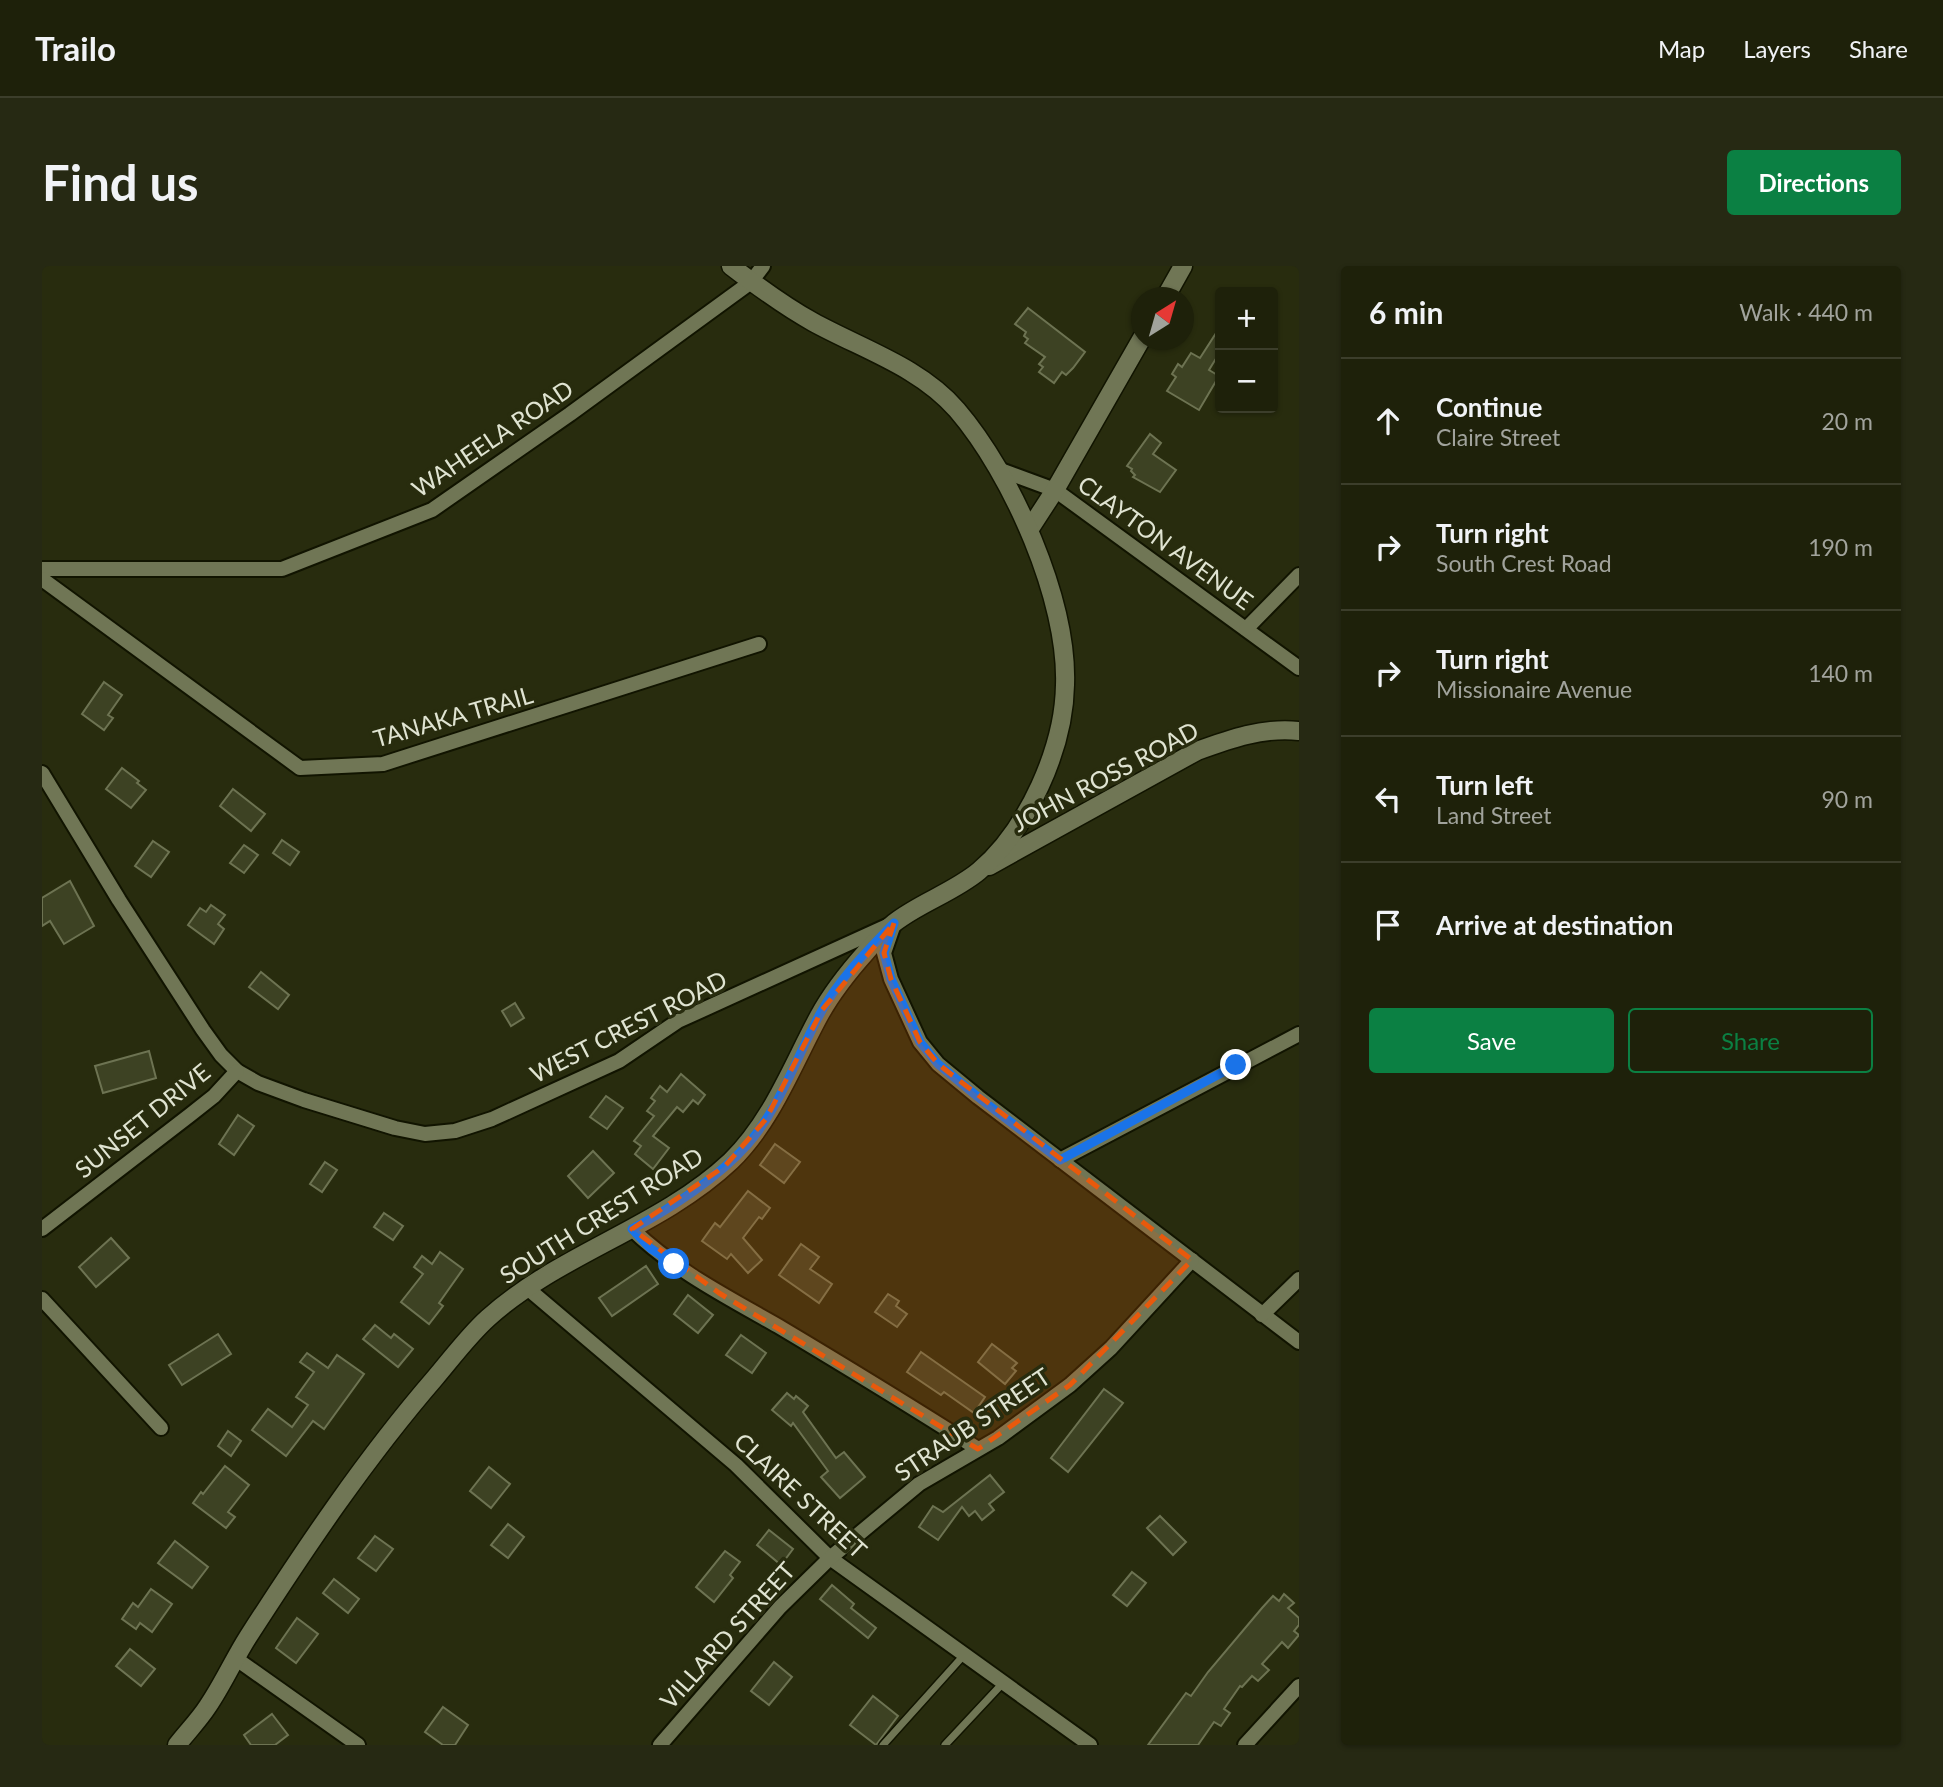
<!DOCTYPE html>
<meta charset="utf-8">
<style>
:root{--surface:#1e210a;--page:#262913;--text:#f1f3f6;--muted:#a1a39c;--line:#3c3e2b;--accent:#0b8043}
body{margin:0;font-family:Lato,sans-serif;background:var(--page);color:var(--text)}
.controls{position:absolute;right:21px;top:21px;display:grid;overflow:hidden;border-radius:7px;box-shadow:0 2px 5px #0004}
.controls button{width:63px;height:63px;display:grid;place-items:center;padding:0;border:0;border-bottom:2px solid var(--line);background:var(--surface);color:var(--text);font:35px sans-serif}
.compass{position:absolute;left:1089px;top:21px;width:63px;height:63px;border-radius:50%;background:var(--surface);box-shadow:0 2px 5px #0004;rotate:37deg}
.stop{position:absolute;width:21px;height:21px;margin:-16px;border:5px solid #1a73e8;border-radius:50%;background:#fff}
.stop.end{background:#1a73e8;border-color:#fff;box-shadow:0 2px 7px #0008}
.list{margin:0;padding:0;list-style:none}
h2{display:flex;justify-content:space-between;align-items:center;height:91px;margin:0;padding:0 28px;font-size:30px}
h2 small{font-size:23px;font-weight:400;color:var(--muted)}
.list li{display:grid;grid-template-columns:46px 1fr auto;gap:21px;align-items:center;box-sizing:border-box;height:126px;padding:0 28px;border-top:2px solid var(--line)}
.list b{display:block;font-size:26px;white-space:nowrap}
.list p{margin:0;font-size:23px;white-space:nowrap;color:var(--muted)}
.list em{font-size:23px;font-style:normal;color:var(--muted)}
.actions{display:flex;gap:14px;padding:21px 28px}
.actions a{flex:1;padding:16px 0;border:2px solid var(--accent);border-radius:7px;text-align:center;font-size:24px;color:var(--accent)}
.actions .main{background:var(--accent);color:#fff}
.icon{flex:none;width:38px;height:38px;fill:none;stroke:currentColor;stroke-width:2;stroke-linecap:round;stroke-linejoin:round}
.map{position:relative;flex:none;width:1257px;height:1479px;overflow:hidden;border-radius:7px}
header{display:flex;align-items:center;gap:42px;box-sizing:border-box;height:98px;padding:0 35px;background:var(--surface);border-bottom:2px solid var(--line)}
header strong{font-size:33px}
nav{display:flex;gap:38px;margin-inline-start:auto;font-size:24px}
.intro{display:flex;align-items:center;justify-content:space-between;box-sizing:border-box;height:168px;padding:0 42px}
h1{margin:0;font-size:49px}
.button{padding:18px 32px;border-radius:7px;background:var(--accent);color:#fff;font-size:24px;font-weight:700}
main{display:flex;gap:42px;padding:0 42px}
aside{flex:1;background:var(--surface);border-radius:7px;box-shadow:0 2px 5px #0004}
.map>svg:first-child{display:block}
.building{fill:#3d4223;stroke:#6d7352;stroke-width:2}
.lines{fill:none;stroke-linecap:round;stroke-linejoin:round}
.service-casing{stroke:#111400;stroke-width:10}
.minor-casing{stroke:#111400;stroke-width:18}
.tertiary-casing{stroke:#111400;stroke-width:21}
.service{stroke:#707655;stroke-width:7}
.minor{stroke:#707655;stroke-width:14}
.tertiary{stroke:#707655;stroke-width:18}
.route{stroke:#1a73e8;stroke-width:9}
.marked{fill:#e8590c;fill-opacity:0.2;stroke:#e8590c;stroke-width:5;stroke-dasharray:14 9;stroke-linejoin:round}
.labels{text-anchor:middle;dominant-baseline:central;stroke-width:7;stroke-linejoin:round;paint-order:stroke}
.street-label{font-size:24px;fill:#e0e4d2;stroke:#282c0e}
</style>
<header>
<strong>Trailo</strong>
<nav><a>Map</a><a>Layers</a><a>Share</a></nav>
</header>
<div class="intro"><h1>Find us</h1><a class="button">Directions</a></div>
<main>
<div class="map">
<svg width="1257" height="1479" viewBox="0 0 1257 1479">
<rect width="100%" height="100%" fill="#282c0e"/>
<g class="building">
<polygon points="986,42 1043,86 1031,102 1024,109 1020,106 1012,117 997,106 1001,101 997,98 1003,91 983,77 986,73 982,70 984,66 973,58"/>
<polygon points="1178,61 1178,86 1167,104 1177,110 1157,144 1125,125 1134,111 1130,108 1136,98 1140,101 1149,87 1158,92"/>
<polygon points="1108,168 1119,177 1111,188 1134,204 1118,226 1091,211 1093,209 1089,205 1090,203 1085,200"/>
<polygon points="62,416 80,429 66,449 71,452 62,464 40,448"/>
<polygon points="80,502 97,515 95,517 104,524 89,542 64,523"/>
<polygon points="191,523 223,548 209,565 178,540"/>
<polygon points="240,574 257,586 248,599 231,587"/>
<polygon points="111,575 127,586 109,611 93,600"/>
<polygon points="202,579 216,589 202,607 188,597"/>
<polygon points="28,615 52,660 22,678 8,655 0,660 0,632"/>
<polygon points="169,639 183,649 176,658 182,663 172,678 146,659 158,642 164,646"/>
<polygon points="219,706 247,729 236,743 207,721"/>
<polygon points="473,737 482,752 469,760 460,745"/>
<polygon points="107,785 114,812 61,827 53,800"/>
<polygon points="639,808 663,829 656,838 651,834 641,846 635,841 611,870 627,882 611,903 593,888 599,880 592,875 612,850 605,845 613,835 609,832 618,820 625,826"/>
<polygon points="564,830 581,842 565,863 548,851"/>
<polygon points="196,849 212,860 192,889 177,878"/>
<polygon points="733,878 758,896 742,917 718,899"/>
<polygon points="551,885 572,907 546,932 526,910"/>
<polygon points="283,896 295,904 280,926 268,918"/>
<polygon points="706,925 728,942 720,953 717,951 701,972 720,994 706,1007 689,988 685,993 660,975 673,957 678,961"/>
<polygon points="342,947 361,960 351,974 332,961"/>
<polygon points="69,972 87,992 54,1021 37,1001"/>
<polygon points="759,978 777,991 768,1003 790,1018 777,1037 737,1009"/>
<polygon points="398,986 421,1003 397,1037 401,1040 387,1058 359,1036 381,1008 372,1001 380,990 390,998"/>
<polygon points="604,1000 616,1018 570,1050 557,1032"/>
<polygon points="846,1028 857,1035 854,1040 865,1048 855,1061 833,1046"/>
<polygon points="646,1029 671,1049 656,1067 632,1048"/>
<polygon points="333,1059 349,1072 352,1068 371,1083 356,1101 321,1073"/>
<polygon points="176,1068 189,1088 140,1119 127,1099"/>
<polygon points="699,1069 724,1087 710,1107 684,1089"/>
<polygon points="950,1078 975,1097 970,1102 974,1105 963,1118 936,1096"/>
<polygon points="879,1086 943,1131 932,1147 902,1126 899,1129 865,1106"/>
<polygon points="265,1087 286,1102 295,1089 322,1108 282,1163 271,1155 244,1190 210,1164 226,1143 250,1161 266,1139 254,1131 272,1106 258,1096"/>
<polygon points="1062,1123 1081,1137 1026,1206 1009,1192"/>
<polygon points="745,1127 752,1133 754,1130 766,1140 761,1146 794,1192 802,1186 823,1211 798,1232 779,1211 786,1205 751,1157 749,1160 730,1144"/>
<polygon points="186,1165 199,1175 189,1190 176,1180"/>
<polygon points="183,1200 207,1219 186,1246 193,1251 184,1262 151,1237 159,1226 161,1228"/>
<polygon points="447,1201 468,1218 449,1242 428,1225"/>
<polygon points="948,1209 962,1226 947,1238 952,1244 940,1254 933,1245 927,1250 920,1241 896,1274 877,1261 891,1240 901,1246"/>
<polygon points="1118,1250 1144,1276 1131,1289 1105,1262"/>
<polygon points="466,1258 482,1271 466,1292 449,1279"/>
<polygon points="727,1264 751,1283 739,1299 715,1279"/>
<polygon points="333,1270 351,1283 334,1305 316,1292"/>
<polygon points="133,1275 166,1301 150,1322 116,1297"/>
<polygon points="683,1285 698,1296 688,1309 691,1312 672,1336 654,1321"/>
<polygon points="1090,1306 1104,1317 1085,1340 1071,1329"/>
<polygon points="292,1313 317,1333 306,1347 281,1327"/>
<polygon points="790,1319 812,1338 809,1342 834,1362 826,1372 778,1333"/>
<polygon points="109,1323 130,1338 110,1366 98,1357 94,1363 80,1353 91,1337 96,1341"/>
<polygon points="1242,1328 1252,1337 1246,1342 1257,1352 1257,1359 1252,1365 1257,1369 1246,1382 1240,1376 1220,1398 1227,1404 1216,1415 1210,1410 1200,1421 1198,1420 1182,1443 1188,1447 1179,1460 1172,1456 1156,1479 1106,1479 1144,1427 1149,1430 1166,1406 1220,1342 1231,1330 1237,1335"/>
<polygon points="255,1352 276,1368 254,1397 234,1382"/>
<polygon points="88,1383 113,1403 99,1420 74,1400"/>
<polygon points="732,1396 750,1411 727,1439 709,1425"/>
<polygon points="831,1430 856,1450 834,1479 808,1459"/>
<polygon points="401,1441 426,1459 413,1479 401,1479 383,1466"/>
<polygon points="230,1448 246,1469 233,1479 209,1479 202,1469"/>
</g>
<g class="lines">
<g class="service-casing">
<g id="service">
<polyline points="841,1479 922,1389"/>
<polyline points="903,1479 961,1417"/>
</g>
</g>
<g class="minor-casing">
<g id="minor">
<polyline points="956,203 1013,224 1257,402"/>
<polyline points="0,303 240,303 390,244 528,148 709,16 721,0"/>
<polyline points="0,313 258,502 341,498 717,378"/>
<polyline points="1204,363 1257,309"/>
<polyline points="0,507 77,634 161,764 179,789 195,805 216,817 262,834 353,862 383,868 413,865 450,853 577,795 636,755 845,660"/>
<polyline points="852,658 842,687 849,713 878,776 896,798 936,831 1257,1076"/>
<polyline points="1018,894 1257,768"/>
<polyline points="0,963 148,849 172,830 195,805"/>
<path d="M590,963C632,1004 685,1031 736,1060C803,1100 870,1141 936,1183"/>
<polyline points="484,1021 694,1199 788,1292 1048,1479"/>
<polyline points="0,1033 119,1162"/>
<polyline points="1220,1049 1257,1013"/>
<polyline points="193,1392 316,1479"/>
<polyline points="618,1479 738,1341 788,1292 877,1218 956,1172 1028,1119 1069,1082 1150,994"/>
<polyline points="1203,1479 1257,1420"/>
</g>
</g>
<g class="tertiary-casing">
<g id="tertiary">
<polyline points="1123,32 1141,0"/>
<polyline points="987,264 1013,224 1100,72"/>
<path d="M947,600L1155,485C1188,473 1221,461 1257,465"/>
<path d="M135,1479C145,1466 157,1454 166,1440C181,1418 192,1393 206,1371C264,1281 323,1193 393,1112C410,1092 427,1069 446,1052C518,987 618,962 689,895C730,855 750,800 777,750C789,728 807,705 824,686C832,677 842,665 852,657C877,637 912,626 937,605C986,563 1022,482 1023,419C1026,334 970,208 915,144C878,101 820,83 771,56C742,40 715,20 689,0"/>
</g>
</g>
<use href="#service" class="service"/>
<use href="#minor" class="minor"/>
<use href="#tertiary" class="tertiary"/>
</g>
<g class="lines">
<path class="route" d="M632,998L608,982L590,963C628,943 677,911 706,878C738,841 755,790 778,748C796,714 826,684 852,657L842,687L849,713L878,776L896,798L936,831L1018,894L1194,799"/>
</g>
<path class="marked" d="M852,657L842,687L849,713L878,776L896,798L1150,994L1028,1119L936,1183L677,1027L590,963L683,900L724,853L780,744Z"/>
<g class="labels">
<g class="street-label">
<text transform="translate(450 172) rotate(-34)">WAHEELA ROAD</text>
<text transform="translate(1124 276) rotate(36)">CLAYTON AVENUE</text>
<text transform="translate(411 450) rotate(-16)">TANAKA TRAIL</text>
<text transform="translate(1063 510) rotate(-28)">JOHN ROSS ROAD</text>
<text transform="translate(586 760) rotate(-27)">WEST CREST ROAD</text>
<text transform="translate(100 854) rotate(-39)">SUNSET DRIVE</text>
<text transform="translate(559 949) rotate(-32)">SOUTH CREST ROAD</text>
<text transform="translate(930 1158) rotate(-34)">STRAUB STREET</text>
<text transform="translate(759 1229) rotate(43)">CLAIRE STREET</text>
<text transform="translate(685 1369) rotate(-48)">VILLARD STREET</text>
</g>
</g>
</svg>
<div class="controls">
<button>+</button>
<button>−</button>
</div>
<svg class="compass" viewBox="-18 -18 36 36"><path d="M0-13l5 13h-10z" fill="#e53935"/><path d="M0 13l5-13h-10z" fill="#a1a39c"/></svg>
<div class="stop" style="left:632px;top:998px"></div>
<div class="stop end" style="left:1194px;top:799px"></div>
</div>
<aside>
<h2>6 min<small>Walk · 440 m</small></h2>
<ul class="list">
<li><svg class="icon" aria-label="ahead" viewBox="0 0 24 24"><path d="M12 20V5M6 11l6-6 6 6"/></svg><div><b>Continue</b><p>Claire Street</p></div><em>20 m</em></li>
<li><svg class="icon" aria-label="right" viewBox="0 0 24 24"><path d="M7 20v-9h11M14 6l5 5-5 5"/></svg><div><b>Turn right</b><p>South Crest Road</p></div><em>190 m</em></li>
<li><svg class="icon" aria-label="right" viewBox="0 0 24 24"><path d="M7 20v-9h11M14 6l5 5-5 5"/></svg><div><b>Turn right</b><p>Missionaire Avenue</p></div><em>140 m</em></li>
<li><svg class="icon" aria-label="left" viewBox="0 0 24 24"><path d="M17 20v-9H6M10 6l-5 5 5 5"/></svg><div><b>Turn left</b><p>Land Street</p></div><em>90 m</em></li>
<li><svg class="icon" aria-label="arrive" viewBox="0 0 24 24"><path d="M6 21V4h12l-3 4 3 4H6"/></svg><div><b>Arrive at destination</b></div></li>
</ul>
<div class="actions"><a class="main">Save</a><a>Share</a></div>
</aside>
</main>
